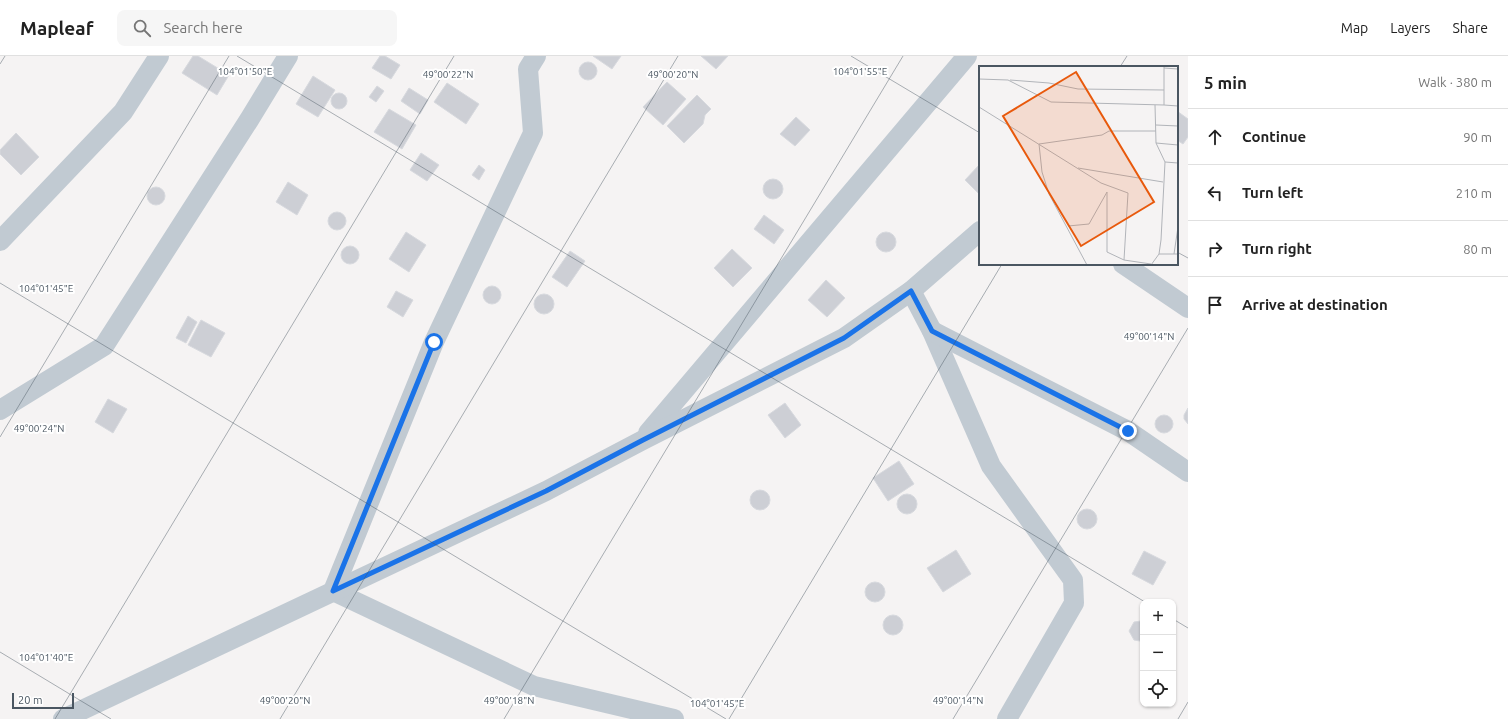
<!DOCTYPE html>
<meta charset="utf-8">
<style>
:root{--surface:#fff;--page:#f6f6f6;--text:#222;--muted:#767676;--line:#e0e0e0}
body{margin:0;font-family:Ubuntu,sans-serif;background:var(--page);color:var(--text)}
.controls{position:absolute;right:12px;bottom:12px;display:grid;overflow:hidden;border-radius:8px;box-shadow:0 1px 3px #0004}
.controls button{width:36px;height:36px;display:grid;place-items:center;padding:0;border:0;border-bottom:1px solid var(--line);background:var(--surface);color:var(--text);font:20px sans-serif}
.scale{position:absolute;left:12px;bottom:10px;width:62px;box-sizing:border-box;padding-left:4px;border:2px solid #4a5661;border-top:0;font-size:11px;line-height:14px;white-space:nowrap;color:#4a5661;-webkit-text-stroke:3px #fff;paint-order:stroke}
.stop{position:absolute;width:12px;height:12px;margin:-9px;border:3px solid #1a73e8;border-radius:50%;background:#fff}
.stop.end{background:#1a73e8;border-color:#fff;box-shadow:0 1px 4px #0008}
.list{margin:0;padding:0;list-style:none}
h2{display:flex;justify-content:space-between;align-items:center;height:52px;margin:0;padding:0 16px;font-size:17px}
h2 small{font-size:13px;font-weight:400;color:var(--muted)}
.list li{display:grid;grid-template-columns:26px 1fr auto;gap:12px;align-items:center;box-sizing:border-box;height:56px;padding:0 16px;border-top:1px solid var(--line)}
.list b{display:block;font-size:15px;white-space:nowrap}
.list em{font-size:13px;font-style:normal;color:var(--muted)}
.icon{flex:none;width:22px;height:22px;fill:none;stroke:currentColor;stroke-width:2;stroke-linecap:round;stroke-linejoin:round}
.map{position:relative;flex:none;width:1188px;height:663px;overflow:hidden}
header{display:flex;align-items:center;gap:24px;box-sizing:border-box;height:56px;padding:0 20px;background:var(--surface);border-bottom:1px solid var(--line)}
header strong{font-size:19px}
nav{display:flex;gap:22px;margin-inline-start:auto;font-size:14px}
.search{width:280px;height:36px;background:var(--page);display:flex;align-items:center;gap:10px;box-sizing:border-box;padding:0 14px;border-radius:8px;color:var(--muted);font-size:15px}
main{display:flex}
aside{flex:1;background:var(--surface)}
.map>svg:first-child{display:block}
.building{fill:#cdcfd5;stroke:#d7d9de}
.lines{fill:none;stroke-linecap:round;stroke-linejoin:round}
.minor{stroke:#c1cad2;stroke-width:20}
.route{stroke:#1a73e8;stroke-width:5}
.ticks{fill:none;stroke:#4a5661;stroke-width:1;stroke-opacity:0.45}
.inset-road{fill:none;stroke:#b1b4b9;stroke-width:1}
.view{fill:#e8590c;fill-opacity:0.15;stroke:#e8590c;stroke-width:2}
.inset-edge{fill:none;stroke:#4a5661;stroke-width:2}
.ticks-label{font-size:10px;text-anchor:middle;fill:#4a5661;stroke:#fff;stroke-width:4;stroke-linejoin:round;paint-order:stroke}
</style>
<header>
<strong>Mapleaf</strong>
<div class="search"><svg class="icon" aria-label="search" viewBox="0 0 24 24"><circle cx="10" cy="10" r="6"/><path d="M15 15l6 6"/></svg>Search here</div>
<nav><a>Map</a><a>Layers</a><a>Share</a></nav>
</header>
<main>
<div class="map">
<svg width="1188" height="663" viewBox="0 0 1188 663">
<rect width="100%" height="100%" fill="#f5f3f3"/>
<g class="building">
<polygon points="193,0 198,0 229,19 217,39 182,17"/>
<polygon points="380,0 385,0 400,9 391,23 372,12"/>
<polygon points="593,0 621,0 612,13"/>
<polygon points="701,0 728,0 716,13"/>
<circle cx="588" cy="15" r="9"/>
<polygon points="313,20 335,34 318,61 296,48"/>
<polygon points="667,26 686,43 663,69 643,51"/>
<polygon points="447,27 479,48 466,68 434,46"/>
<polygon points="377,30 384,35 376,46 369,41"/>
<polygon points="409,32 428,44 420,58 401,45"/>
<circle cx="339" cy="45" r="8"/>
<polygon points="697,39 711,53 705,59 703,68 684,87 667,70"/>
<polygon points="389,53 416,69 402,93 374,76"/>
<polygon points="1177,55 1188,63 1188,81 1183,88 1177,84"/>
<polygon points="796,61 810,74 795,90 780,78"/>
<polygon points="16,77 39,101 21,119 0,98 0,94"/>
<polygon points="421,97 439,109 427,125 410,114"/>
<polygon points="980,108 980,135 978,137 965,124"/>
<polygon points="479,109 485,114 479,124 472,119"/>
<circle cx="773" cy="133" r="10"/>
<polygon points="288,126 308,139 297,159 276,146"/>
<circle cx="156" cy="140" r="9"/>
<circle cx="337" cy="165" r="9"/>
<polygon points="764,159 784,174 774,188 754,173"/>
<polygon points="406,176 426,189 409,216 389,203"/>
<circle cx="886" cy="186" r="10"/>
<circle cx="350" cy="199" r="9"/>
<polygon points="732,193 752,212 733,231 714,212"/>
<polygon points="570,195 585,205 567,231 552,221"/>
<polygon points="826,224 845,242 827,261 808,244"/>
<circle cx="492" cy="239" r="9"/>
<polygon points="396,235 413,244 403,261 387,251"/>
<circle cx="544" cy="248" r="10"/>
<polygon points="188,260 197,266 186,287 176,282"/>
<polygon points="201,264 225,277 211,301 188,289"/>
<polygon points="108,343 127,353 113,377 95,366"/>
<polygon points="785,347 801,369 785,382 768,359"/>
<polygon points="1188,352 1188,368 1184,363 1184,359"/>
<circle cx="1164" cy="368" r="9"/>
<polygon points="899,405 914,428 888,445 873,422"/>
<circle cx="760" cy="444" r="10"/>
<circle cx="907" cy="448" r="10"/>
<circle cx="1087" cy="463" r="10"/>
<polygon points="956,494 971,518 943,536 927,512"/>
<polygon points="1144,495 1166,506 1153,529 1132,518"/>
<circle cx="875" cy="536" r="10"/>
<circle cx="893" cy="569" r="10"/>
<polygon points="1141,565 1143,566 1143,585 1140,585 1134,584 1129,575 1134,566"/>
</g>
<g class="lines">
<g class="minor">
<polyline points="536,0 528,13 533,77 434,286 333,535 534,630 674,663"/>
<polyline points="0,185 123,56 159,0"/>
<polyline points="1123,208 1188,252"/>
<polyline points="911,235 932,275 991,410 1073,524 1074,547 1007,663"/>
<polyline points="932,275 1128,375 1188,416"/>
<polyline points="0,354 104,290 249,64 288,0"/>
<polyline points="648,377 967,0"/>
<polyline points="63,663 546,435 643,384 844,282 911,235 980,175"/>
</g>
</g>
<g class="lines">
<polyline class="route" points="434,286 333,535 546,435 643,384 844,282 911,235 932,275 1128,375"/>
</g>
<path class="ticks" d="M237,0L1145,546M851,0L980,77M0,8L5,0M1120,11L1127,0M1177,196L1188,202M0,227L726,663M0,381L229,0M1173,563L1188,572M0,596L111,663M55,663L454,0M280,663L678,0M504,663L903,0M729,663L1002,208M953,663L1188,272M1178,663L1188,646"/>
<g transform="translate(979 10)">
<rect width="199" height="199" fill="#f5f3f3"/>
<path class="inset-road" d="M185,0V39L199,40M185,2L199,3M0,13L29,14L72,36L185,39M31,14L70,17L99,23L185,24M176,39L177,77M0,41L122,117L149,127L145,194M177,59L199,60M186,96L199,97M99,102L184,116M128,126V186L145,194L172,198M89,160L110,158L128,126M180,188H199M195,188L199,161M108,199L70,128L63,106L60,78L123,69L130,65H177M172,199L180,188L182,174L186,96L177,77L199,79"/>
<path class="view" d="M97,6L175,136L102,180L24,50Z"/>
<rect width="199" height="199" class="inset-edge"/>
</g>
<g class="ticks-label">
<text x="245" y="19">104°01'50"E</text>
<text x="860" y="19">104°01'55"E</text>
<text x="448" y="22">49°00'22"N</text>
<text x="673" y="22">49°00'20"N</text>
<text x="46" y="236">104°01'45"E</text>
<text x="1149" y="284">49°00'14"N</text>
<text x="39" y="376">49°00'24"N</text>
<text x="46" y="605">104°01'40"E</text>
<text x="285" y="648">49°00'20"N</text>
<text x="509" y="648">49°00'18"N</text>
<text x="958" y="648">49°00'14"N</text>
<text x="717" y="651">104°01'45"E</text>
</g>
</svg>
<div class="controls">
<button>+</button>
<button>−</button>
<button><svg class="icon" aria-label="locate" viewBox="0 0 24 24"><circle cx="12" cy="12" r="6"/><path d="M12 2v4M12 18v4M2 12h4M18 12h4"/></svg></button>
</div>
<div class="scale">20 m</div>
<div class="stop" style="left:434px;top:286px"></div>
<div class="stop end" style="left:1128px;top:375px"></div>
</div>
<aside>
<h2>5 min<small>Walk · 380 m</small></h2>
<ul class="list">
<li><svg class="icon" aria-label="ahead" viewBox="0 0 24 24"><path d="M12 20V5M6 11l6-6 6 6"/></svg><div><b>Continue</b></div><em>90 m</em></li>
<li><svg class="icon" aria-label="left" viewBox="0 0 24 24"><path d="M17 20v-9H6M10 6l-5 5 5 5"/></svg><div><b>Turn left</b></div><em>210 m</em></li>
<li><svg class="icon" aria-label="right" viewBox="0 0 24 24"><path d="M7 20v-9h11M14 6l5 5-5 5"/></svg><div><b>Turn right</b></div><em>80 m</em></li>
<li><svg class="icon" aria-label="arrive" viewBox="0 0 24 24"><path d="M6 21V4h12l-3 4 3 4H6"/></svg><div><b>Arrive at destination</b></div></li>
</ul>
</aside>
</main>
